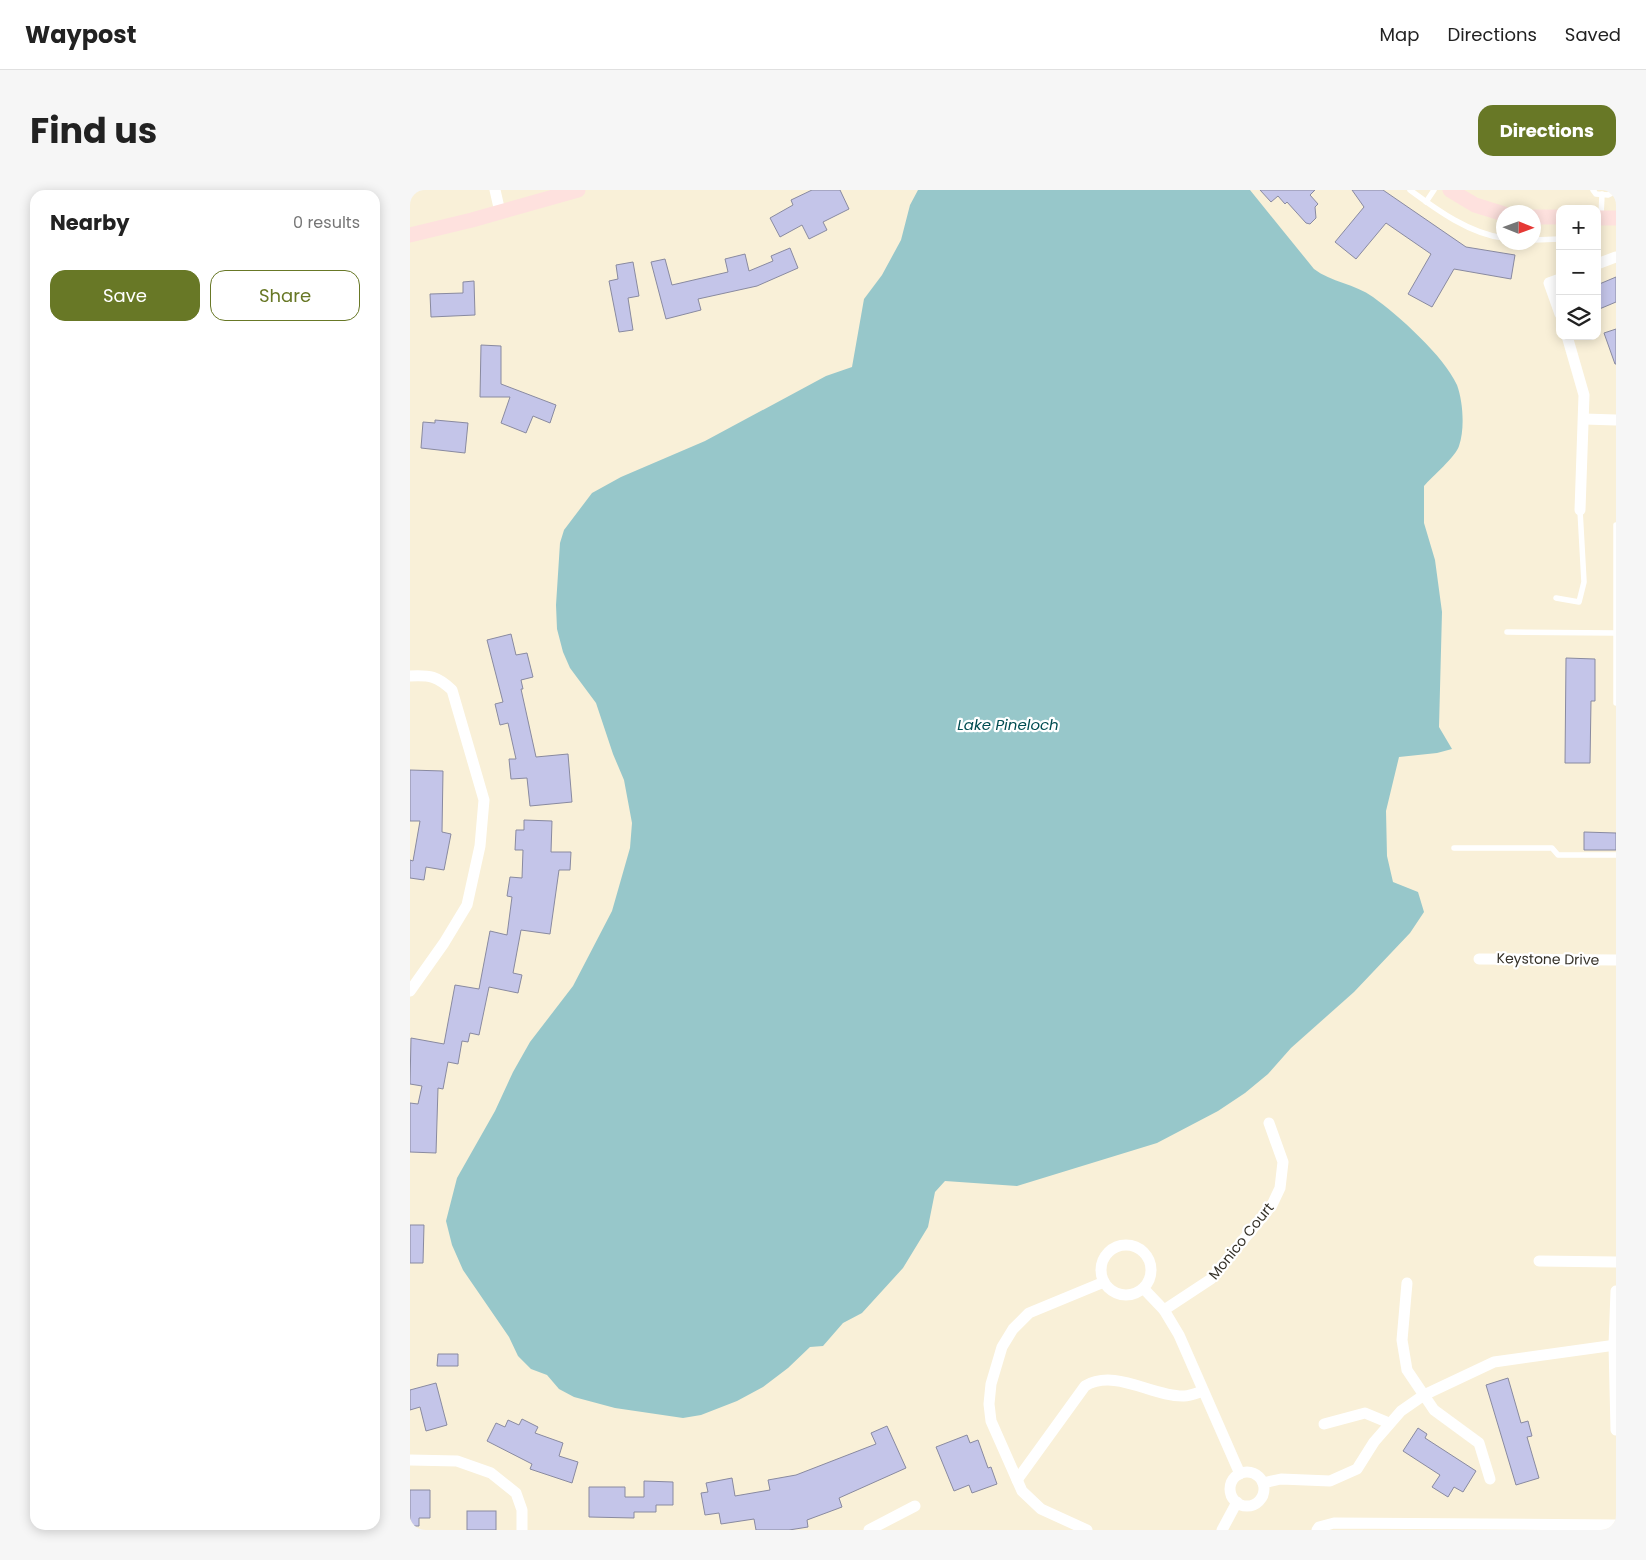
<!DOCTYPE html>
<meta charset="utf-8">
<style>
:root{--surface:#fff;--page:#f6f6f6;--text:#222;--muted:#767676;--line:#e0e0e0;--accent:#687826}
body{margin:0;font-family:Poppins,sans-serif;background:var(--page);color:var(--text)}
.controls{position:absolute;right:15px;top:15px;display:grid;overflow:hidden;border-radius:10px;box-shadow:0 2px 12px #0003}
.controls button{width:45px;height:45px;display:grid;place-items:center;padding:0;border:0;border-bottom:1px solid var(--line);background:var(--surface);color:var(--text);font:25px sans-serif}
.compass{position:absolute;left:1086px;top:15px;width:45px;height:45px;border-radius:50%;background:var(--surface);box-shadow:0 2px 12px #0003;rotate:91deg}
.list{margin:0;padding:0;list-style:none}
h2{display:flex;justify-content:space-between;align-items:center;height:65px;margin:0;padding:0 20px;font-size:21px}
h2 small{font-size:16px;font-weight:400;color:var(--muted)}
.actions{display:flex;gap:10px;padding:15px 20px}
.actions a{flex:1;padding:11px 0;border:1px solid var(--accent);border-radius:15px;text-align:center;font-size:18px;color:var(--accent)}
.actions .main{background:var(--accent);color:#fff}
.icon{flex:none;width:28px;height:28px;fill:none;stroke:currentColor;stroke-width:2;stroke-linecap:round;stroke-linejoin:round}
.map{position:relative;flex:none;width:1206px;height:1340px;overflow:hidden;border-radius:15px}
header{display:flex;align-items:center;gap:30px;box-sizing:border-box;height:70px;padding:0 25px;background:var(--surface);border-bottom:1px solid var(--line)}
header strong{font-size:24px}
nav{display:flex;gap:28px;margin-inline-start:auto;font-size:18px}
.intro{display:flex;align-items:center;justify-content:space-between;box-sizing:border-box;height:120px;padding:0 30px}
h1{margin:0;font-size:35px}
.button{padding:12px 22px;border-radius:15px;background:var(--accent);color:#fff;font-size:18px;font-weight:700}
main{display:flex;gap:30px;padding:0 30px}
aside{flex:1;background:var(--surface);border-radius:15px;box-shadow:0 2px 12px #0003}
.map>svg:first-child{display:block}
.water{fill:#97c7ca}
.building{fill:#c4c5e9;stroke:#898aa0}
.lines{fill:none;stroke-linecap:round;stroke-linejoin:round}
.lane{stroke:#fff;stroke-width:5.5}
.street{stroke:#fff;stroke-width:11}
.secondary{stroke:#fee1de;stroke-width:15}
.labels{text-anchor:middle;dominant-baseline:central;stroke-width:4.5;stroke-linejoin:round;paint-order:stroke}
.street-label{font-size:14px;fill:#353128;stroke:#fff}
.water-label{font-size:15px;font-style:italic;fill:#004c51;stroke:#fff}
</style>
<header>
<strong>Waypost</strong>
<nav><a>Map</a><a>Directions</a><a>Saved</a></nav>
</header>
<div class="intro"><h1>Find us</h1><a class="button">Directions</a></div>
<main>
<aside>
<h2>Nearby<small>0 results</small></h2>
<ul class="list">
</ul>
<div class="actions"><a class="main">Save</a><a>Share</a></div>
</aside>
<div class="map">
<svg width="1206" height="1340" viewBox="0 0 1206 1340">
<rect width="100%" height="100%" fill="#f9f0d8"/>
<path class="water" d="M508,0H840L904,79C921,92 945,94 963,107C988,125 1034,166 1047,195C1053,211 1055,239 1049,256C1046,266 1022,287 1014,296V333L1025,370L1032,422L1029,537L1042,559L1027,563L989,567L976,621L977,666L983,692L1008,702L1014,722L1000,743L944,802L881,858L858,884L835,903L808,921L747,953L607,996L535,991L525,1002L518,1037L493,1078L452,1123L433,1133L413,1156L400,1157L378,1178L353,1197L327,1211L291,1225L273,1228L205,1218L164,1207L149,1199L137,1185L121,1179L108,1166L99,1147L53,1080L42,1055L36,1031L47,988L85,921L103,882L120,852L163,796L202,721L220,658L222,633L214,590L203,564L186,513L160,478L153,462L147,439L146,415L150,353L154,340L182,303L211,287L295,251L416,186L442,177L454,109L472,85L491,50L500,15Z"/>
<g class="building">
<polygon points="402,0 430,0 439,19 413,32 417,40 399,49 392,35 370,47 360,28 383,15 381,10"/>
<polygon points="850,0 905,0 900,5 908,14 905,17 906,28 900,34 896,33 877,12 875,14 868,6 861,12"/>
<polygon points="942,0 973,0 1056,57 1105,65 1101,89 1044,79 1022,117 998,104 1021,64 976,33 946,69 925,52 954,17"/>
<polygon points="380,58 388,78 347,96 288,109 291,120 256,129 241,72 255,69 262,95 318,82 315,69 335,64 339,81 363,71 361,66"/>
<polygon points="223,72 229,106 218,108 223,140 209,142 199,91 208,89 206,75"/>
<polygon points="1206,87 1206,112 1187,120 1187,95"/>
<polygon points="64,91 65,125 21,127 20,104 53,103 53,92"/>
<polygon points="1206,139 1206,174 1205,174 1194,143"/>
<polygon points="71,155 91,156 91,194 146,215 140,233 123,226 116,243 91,233 100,207 70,207"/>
<polygon points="25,230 58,233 55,263 11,258 13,232 25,233"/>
<polygon points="101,444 106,465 117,463 123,487 111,490 113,499 111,499 126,567 158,564 162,612 120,616 117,588 101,589 99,569 106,569 98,533 90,535 85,514 93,512 77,450"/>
<polygon points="1156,468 1185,469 1185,511 1181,511 1180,573 1155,573"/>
<polygon points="0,580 33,581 32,642 41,644 34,680 16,677 14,690 0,688 0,670 3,671 10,631 0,631"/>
<polygon points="114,630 142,631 141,662 161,662 160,680 149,680 140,744 111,740 103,783 112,785 108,803 79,797 69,845 60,843 58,852 52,851 48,874 38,872 33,899 28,898 26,963 0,962 0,913 8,914 12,896 0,894 1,848 34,854 45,795 69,799 80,741 97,745 102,707 97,706 100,687 112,688 113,660 105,660 106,640 114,640"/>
<polygon points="1174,642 1206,643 1206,660 1174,660"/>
<polygon points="0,1035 14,1035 13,1073 0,1073"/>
<polygon points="28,1164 48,1164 48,1176 27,1176"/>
<polygon points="1098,1188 1111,1233 1118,1231 1122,1246 1117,1247 1129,1288 1106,1295 1076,1195"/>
<polygon points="26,1193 37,1235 16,1241 10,1217 0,1220 0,1200"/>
<polygon points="112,1229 128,1237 125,1243 153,1253 149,1266 168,1272 162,1293 120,1279 122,1274 77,1251 86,1233 95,1237 98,1230 109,1235"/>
<polygon points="477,1236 496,1278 429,1308 432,1317 397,1330 398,1337 379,1340 346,1340 344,1329 311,1334 309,1323 295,1325 291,1303 298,1302 296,1293 322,1288 325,1306 360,1300 358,1290 386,1285 466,1254 461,1243"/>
<polygon points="1008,1238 1017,1244 1015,1248 1066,1281 1053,1302 1044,1297 1038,1307 1022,1297 1030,1285 993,1261"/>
<polygon points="557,1245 560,1253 568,1250 578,1278 581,1277 587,1294 562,1303 559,1295 544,1301 526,1257"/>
<polygon points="234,1291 263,1292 263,1315 246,1315 246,1322 224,1322 224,1328 179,1327 179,1297 215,1297 215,1307 234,1307"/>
<polygon points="0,1300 20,1300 20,1328 9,1328 9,1336 0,1336"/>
<rect x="57" y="1321" width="29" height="19"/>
</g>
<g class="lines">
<g class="lane">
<path d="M1000,0C1027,20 1060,44 1094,48"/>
<polyline points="1183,0 1186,4 1198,5 1206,1"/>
<polyline points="1016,12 1024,0"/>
<polyline points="1191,27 1192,4"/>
<polyline points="1124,50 1150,49"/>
<polyline points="1206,335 1206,513"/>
<polyline points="1146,408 1169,412 1174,392 1170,320"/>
<polyline points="1097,442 1205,443"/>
<polyline points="1044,658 1142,658 1148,665 1206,665"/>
</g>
<g class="street">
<polyline points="85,0 90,22"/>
<polyline points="1187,74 1206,67"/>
<polyline points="1150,89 1139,93 1150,124"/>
<polyline points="1157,146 1174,205 1170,320"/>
<polyline points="1174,229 1206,230"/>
<path d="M0,486C20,485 27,486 42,500L74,610L70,656L57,715L34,753L0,801"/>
<polyline points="1069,769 1206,770"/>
<circle cx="716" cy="1080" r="25"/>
<polyline points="1129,1071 1206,1072"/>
<polyline points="997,1093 992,1150 997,1180 1024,1220 1069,1253 1080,1289"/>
<polyline points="734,1099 754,1120 769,1145 830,1284"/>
<polyline points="1206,1101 1204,1155 1206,1240"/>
<polyline points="754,1120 801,1089 862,1015 870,998 873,972 859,933"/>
<polyline points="914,1234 955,1223 979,1233"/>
<polyline points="0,1270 47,1271 81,1283 106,1303 112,1320 112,1340"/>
<circle cx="837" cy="1299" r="17"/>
<path d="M607,1290L675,1196C705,1178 743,1207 774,1206C780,1206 787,1203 793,1201"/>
<polyline points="853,1293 871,1289 920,1291 947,1279 964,1252 991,1221 1014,1205 1084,1172 1206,1155"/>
<polyline points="459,1340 505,1316"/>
<polyline points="677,1340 631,1319 612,1301 581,1231 579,1214 581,1194 592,1157 603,1139 619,1123 694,1092"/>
<polyline points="812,1340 827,1312"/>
<polyline points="907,1340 909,1337 924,1333 1206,1335"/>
</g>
<g class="secondary">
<polyline points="1040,0 1065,15 1094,24"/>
<polyline points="1124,27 1150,27"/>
<polyline points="1187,28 1206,28"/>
<polyline points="0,45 62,30 168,0"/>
</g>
</g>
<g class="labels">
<g class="street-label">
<text transform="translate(1138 769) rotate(1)">Keystone Drive</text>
<text transform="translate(831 1051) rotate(-51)">Monico Court</text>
</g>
<g class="water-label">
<text x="598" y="534">Lake Pineloch</text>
</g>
</g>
</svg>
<div class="controls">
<button>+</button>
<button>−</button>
<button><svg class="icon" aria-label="layers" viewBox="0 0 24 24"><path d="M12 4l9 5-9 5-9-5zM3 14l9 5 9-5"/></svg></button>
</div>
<svg class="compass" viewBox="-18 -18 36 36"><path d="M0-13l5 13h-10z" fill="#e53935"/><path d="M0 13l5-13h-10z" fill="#767676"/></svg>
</div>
</main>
